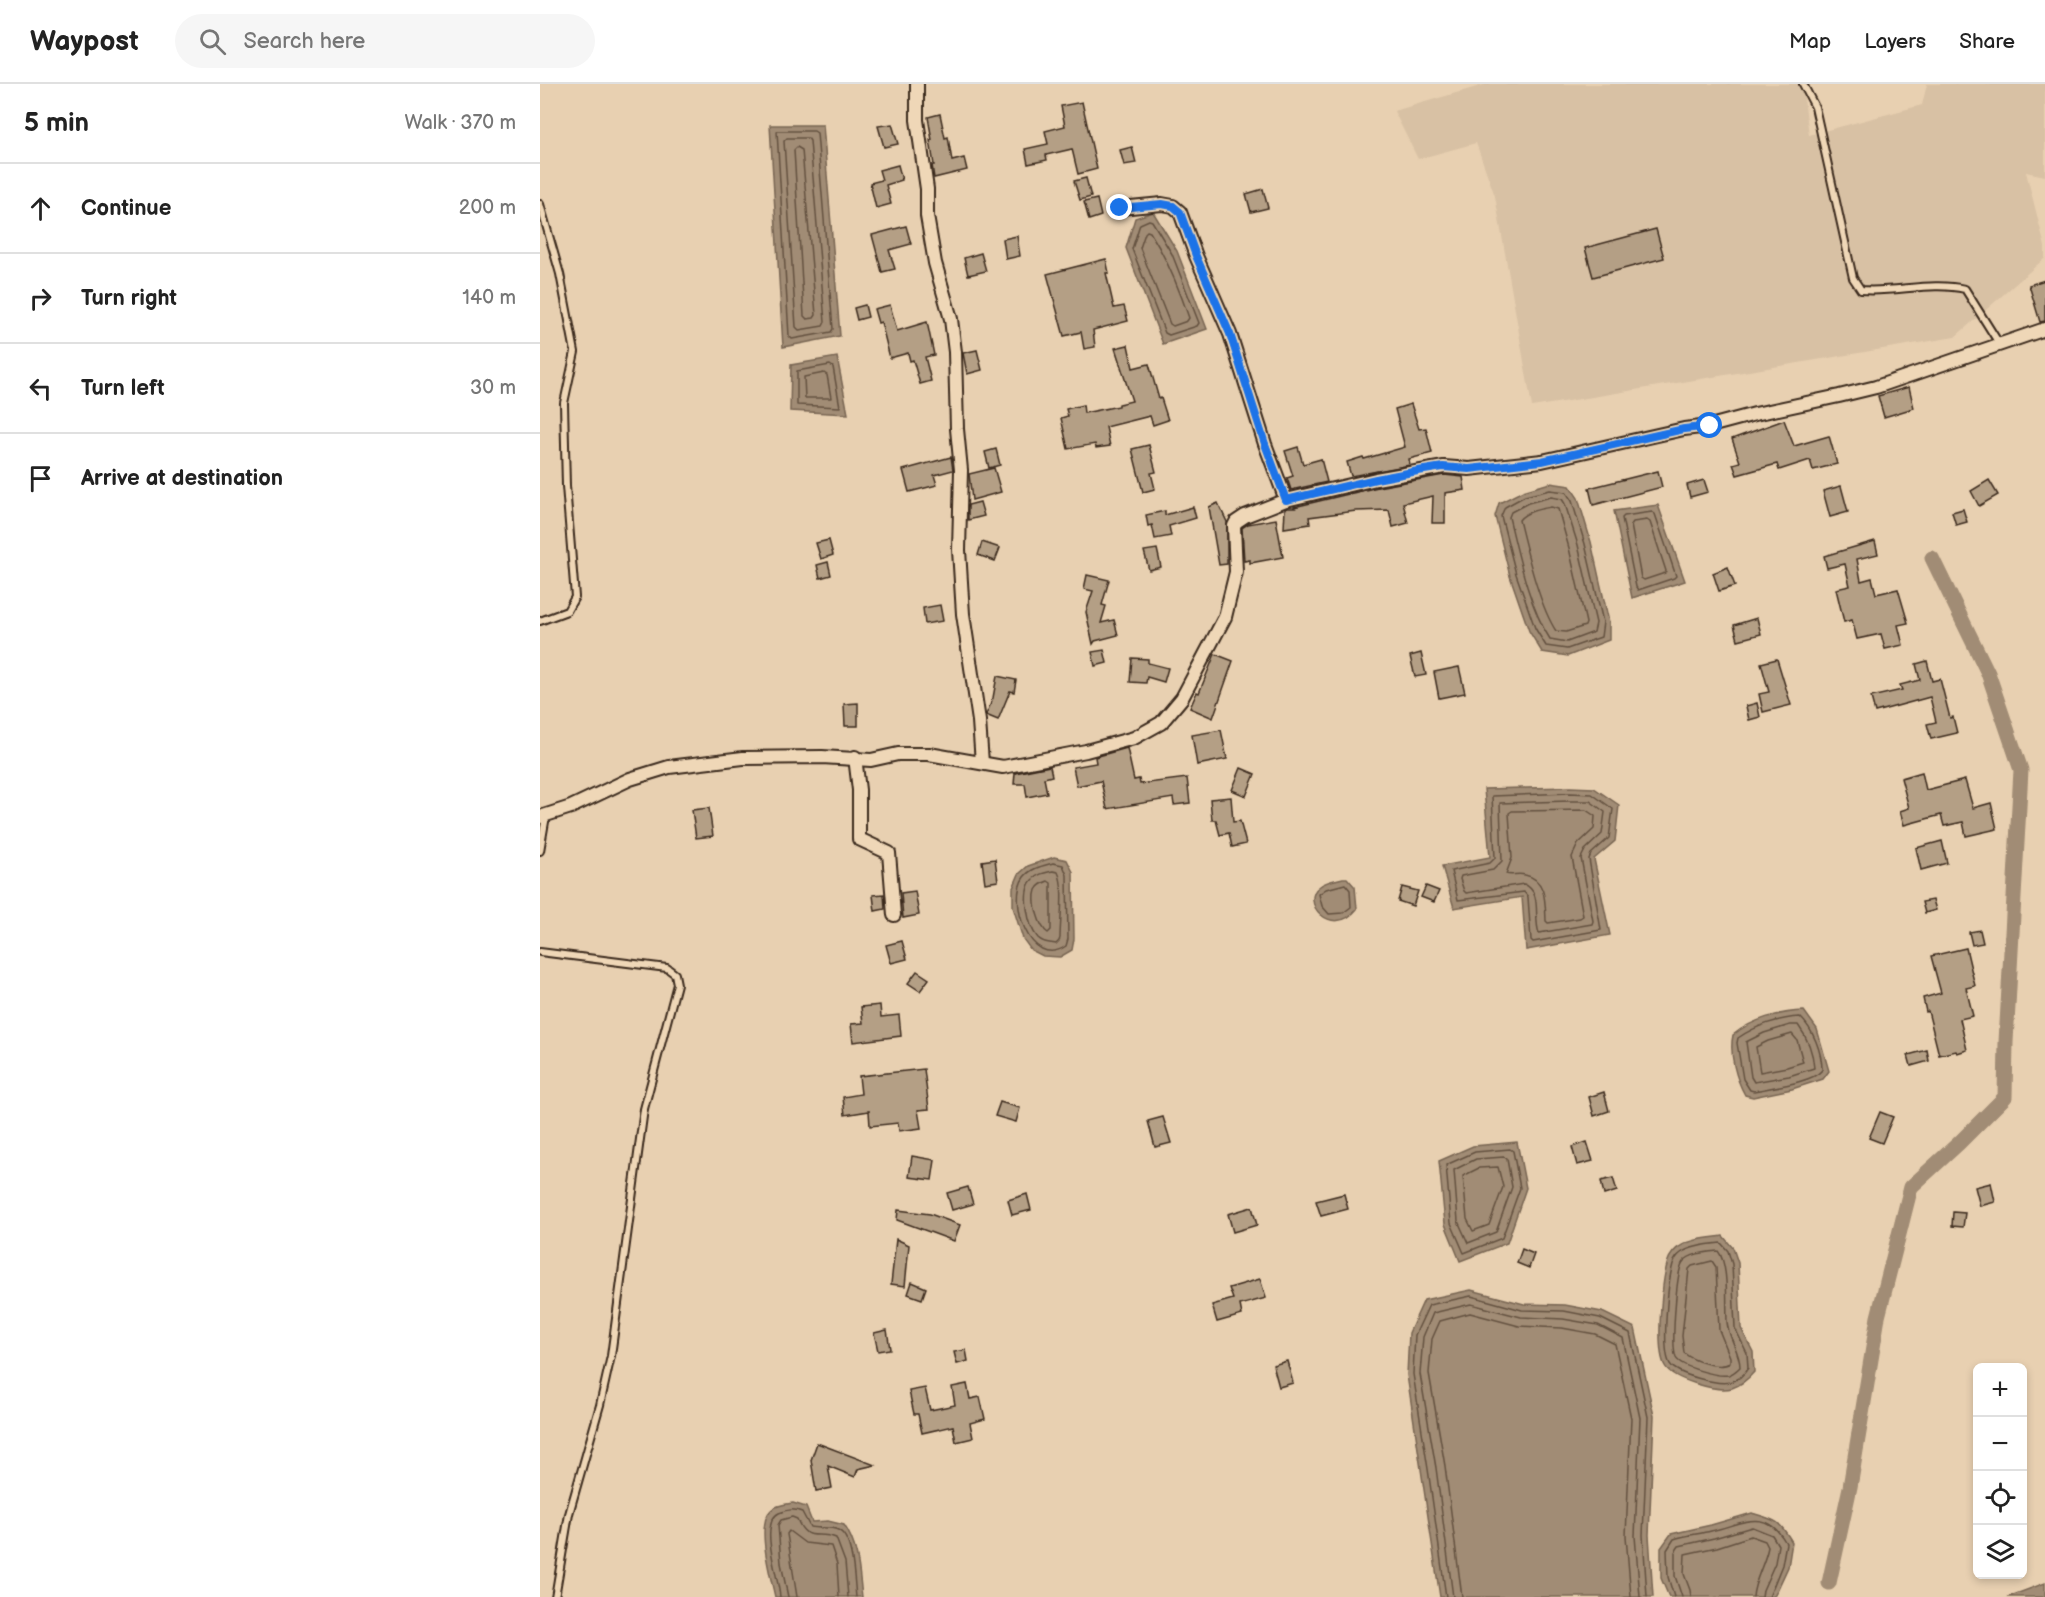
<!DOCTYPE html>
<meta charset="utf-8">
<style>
:root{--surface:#fff;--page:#f6f6f6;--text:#222;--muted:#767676;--line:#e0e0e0}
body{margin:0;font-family:"Balsamiq Sans",sans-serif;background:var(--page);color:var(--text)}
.controls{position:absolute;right:18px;bottom:18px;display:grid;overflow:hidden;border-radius:9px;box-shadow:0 3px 9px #0003}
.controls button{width:54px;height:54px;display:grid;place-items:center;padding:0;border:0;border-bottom:2px solid var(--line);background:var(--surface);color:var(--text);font:30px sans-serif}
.stop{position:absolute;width:18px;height:18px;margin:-14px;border:4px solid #1a73e8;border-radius:50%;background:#fff}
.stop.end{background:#1a73e8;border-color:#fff;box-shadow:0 2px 6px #0008}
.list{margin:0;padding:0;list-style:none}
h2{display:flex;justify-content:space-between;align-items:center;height:78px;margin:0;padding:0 24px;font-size:26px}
h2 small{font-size:20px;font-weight:400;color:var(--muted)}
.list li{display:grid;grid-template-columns:39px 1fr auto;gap:18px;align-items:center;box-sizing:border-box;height:90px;padding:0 24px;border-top:2px solid var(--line)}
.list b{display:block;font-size:22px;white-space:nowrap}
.list em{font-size:20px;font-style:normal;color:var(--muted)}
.icon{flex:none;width:33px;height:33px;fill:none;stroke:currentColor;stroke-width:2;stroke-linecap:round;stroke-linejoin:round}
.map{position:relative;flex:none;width:1505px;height:1513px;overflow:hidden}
header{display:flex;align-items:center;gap:36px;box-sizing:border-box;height:84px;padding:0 30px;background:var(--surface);border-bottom:2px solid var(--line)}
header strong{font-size:28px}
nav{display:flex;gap:33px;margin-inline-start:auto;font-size:21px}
.search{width:420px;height:54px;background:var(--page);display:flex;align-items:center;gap:15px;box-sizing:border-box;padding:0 21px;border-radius:33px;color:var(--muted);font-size:22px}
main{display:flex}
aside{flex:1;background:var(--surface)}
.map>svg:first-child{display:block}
.built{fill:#d8c1a4}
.water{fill:#a18c74;stroke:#786552;stroke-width:1.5}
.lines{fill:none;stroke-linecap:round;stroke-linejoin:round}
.shore{stroke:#645140;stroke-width:1.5}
.canal{stroke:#a18c74;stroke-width:15}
.building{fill:#b49f85;stroke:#3b2a1e;stroke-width:1.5}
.lane-casing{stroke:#3b2a1e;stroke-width:10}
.street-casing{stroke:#3b2a1e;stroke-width:16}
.lane{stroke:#efd7b7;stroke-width:6}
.street{stroke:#efd7b7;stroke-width:12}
.route{stroke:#1a73e8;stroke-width:8}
</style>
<header>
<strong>Waypost</strong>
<div class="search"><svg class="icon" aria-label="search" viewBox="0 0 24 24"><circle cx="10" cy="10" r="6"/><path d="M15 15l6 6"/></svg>Search here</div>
<nav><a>Map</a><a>Layers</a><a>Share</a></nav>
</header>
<main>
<aside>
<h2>5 min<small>Walk · 370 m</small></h2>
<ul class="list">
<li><svg class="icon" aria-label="ahead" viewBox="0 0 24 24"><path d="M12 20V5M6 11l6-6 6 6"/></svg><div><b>Continue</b></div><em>200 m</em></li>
<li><svg class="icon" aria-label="right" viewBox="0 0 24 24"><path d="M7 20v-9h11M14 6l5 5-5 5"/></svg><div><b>Turn right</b></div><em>140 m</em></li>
<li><svg class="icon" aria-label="left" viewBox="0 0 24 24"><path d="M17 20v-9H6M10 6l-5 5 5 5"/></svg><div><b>Turn left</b></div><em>30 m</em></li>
<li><svg class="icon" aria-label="arrive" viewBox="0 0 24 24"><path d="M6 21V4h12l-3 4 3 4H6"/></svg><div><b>Arrive at destination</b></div></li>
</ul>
</aside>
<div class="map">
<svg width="1505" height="1513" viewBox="0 0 1505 1513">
<rect width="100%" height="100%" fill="#e8d0b1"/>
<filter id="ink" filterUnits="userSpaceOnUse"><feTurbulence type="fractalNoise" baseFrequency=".0167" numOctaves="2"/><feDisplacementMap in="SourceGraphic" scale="12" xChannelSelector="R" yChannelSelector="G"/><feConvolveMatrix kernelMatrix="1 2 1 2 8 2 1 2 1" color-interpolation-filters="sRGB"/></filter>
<g filter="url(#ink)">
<polygon class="built" points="947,0 1262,0 1269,51 1382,21 1387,0 1505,0 1505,92 1486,88 1505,163 1505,174 1415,253 992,323 955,112 936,59 878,75 854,27"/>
<g class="water">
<polygon points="230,41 283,41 300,252 243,263"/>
<polygon points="613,128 637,167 667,245 623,260 586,164 595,134"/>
<polygon points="297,273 308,330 250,327 251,281"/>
<polygon points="1010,399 1030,402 1038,414 1051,458 1069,538 1069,556 1028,572 1002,568 989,547 970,492 955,432 959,419 983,407"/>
<polygon points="1118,421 1145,497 1092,514 1074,427"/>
<polygon points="1030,703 1054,704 1079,721 1075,757 1054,775 1070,851 986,866 982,813 914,824 902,782 950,773 944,705"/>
<polygon points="514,773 527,776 533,788 534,855 532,866 520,873 503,872 491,866 483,855 473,823 473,804 479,790 488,782"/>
<path d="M803,794H807L815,803L817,825C792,856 758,817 780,802C786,797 795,796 803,794Z"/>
<path d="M1264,927L1277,945L1289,987L1283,995L1252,1005L1213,1013L1205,1011C1196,995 1189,970 1193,951C1212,935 1240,928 1264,927Z"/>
<polygon points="977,1058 986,1104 967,1159 920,1177 905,1140 899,1077 933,1062"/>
<path d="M1183,1152L1193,1164L1198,1179L1201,1244L1213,1268L1214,1288C1208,1295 1201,1301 1192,1304C1177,1308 1133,1296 1125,1282C1115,1265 1122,1196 1128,1177C1129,1173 1135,1165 1139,1163C1151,1155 1169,1154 1183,1152Z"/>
<polygon points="931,1206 984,1220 1025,1221 1062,1228 1095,1244 1114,1332 1109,1451 1113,1513 900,1513 867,1291 869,1249 884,1216"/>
<path d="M253,1419L266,1423L272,1438L288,1437L304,1441C319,1463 319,1487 322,1513H235C231,1494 215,1440 231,1426C236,1421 246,1420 253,1419Z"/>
<path d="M1212,1429C1236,1436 1239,1436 1252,1458L1248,1483L1235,1511L1232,1513H1129L1121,1494V1464L1131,1450L1171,1441Z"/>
<polygon points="1505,1499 1505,1513 1468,1513"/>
</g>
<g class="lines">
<g class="shore">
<polygon points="237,47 274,47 277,49 293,245 291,248 252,255 249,252"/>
<polygon points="247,54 268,54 270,57 285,238 283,242 259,246 256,243 244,57"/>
<polygon points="257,63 262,66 276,231 274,234 267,235 264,232 254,66"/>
<polygon points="609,136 612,137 632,170 659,239 657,242 629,251 625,249 592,165 600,140"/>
<path d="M607,147L610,148C627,175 639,204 649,234L647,237L633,242L630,240L600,164L605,149Z"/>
<polygon points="290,281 293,283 300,323 257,321 257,287"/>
<polygon points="284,289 287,291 291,314 265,314 264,293"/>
<polygon points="1010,406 1026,408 1032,417 1045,460 1063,538 1061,553 1027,565 1006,562 995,544 976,490 961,432 965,423 985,412"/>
<path d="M1011,413L1022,415L1025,420L1038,461L1056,539L1054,548L1027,558L1010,555C989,523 978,470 969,433L971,428L988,419Z"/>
<path d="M1011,423L1018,425L1029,464L1046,539L1045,542L1026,548L1016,547C999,521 987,468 979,436C986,427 1000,425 1011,423Z"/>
<polygon points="1112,428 1115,430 1136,492 1134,494 1098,506 1096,503 1082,434 1084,432"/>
<polygon points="1107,436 1110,438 1126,487 1125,489 1104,496 1101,494 1091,441 1093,438"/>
<polygon points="1030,709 1052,710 1073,725 1069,754 1051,770 1049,775 1061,846 993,858 991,856 988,813 984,808 918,816 911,787 950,779 955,774 952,712"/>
<path d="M1030,717H1050L1065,728L1062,750L1045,766L1041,774L1053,837L1052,840L999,849C993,834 1003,808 984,800L926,809L924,807L920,795L921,792L953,786L962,777L960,719Z"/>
<path d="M1046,726L1055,732L1054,745L1038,760L1032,773L1043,832L1040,834L1008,839L1006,837C1005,820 1007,795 985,791C978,789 972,792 966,790L972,774L969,729L972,727Z"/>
<path d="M513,779L523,781L527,791L528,855L526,862C490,887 467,816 484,793C491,784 502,782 513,779Z"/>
<path d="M513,787L518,788C525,802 520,837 520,854L519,857L516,860C509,859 503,859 498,854C488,843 481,808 492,796C497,790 505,789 513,787Z"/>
<path d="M508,797L511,799V846L508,849C499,843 492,818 496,806C498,801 503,799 508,797Z"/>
<polygon points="805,800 810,806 811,823 803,829 789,830 782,822 779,810 786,805"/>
<path d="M1260,933C1273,945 1282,968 1282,986C1272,999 1231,1003 1214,1007L1210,1006L1203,995L1197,959L1198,954C1215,942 1239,934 1260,933Z"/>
<path d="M1250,941H1258C1267,953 1273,969 1274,984L1249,992L1214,998L1211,993L1206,958L1224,949Z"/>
<polygon points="1252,950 1257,956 1263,978 1247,983 1220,988 1216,963 1228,957"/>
<polygon points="970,1065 973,1067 980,1104 962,1154 924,1169 911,1139 906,1081 935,1068"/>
<polygon points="964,1073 967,1075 972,1103 956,1148 928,1159 918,1137 914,1086 936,1075"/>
<polygon points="958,1083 963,1103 949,1141 933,1147 927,1135 923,1092 939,1084"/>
<path d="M1181,1159L1188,1167L1192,1180L1195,1244L1207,1269L1208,1284C1204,1291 1198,1296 1190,1298C1178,1301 1137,1291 1130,1280C1121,1266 1128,1197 1133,1180C1134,1176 1138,1171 1141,1169C1151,1162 1169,1160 1181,1159Z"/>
<path d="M1178,1167C1189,1180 1186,1220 1187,1238C1188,1254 1200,1267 1200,1283C1197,1286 1192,1290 1188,1291C1178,1293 1141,1283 1136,1274C1131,1263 1136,1187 1143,1178C1150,1169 1168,1168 1178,1167Z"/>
<path d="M1172,1177L1176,1183L1179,1246L1190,1273V1279C1179,1286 1153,1277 1144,1269L1142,1252L1149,1185L1152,1182Z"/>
<path d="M240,1513C239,1494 218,1439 239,1429C248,1425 254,1425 262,1428L270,1443C279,1445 290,1442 298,1446C314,1453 314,1497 316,1513"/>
<path d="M248,1513L241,1479L238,1441L241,1436L252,1433L257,1435C267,1460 277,1446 296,1454L305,1478L308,1513"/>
<polyline points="257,1513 247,1450 249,1447 265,1459 291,1462 297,1480 299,1513"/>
<polyline points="906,1513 888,1385 873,1290 875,1251 889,1221 931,1212 982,1226 1024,1227 1060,1234 1090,1249 1108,1333 1103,1451 1107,1513"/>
<polyline points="913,1513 896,1384 880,1290 883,1253 893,1229 931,1220 981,1233 1023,1235 1058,1241 1083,1254 1100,1334 1095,1452 1100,1513"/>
<polyline points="922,1513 905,1382 889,1289 892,1255 900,1237 930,1229 979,1242 1022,1244 1055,1250 1075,1260 1091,1334 1086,1452 1091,1513"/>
<path d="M1134,1513L1128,1493L1127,1466L1134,1455C1146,1451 1159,1450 1171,1447C1203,1440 1225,1422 1246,1459L1242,1481L1229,1513"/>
<polyline points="1142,1513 1135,1492 1135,1468 1139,1462 1174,1454 1212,1443 1232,1451 1238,1461 1235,1479 1223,1506 1222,1513"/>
<path d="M1151,1513L1150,1506L1144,1490L1145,1470L1177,1463L1211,1452L1225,1457L1228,1463C1225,1480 1214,1496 1213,1513"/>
</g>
<polyline class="canal" points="1289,1499 1310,1403 1338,1233 1371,1103 1419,1059 1465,1013 1466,958 1481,686 1448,589 1392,474"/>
</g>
<g class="building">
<polygon points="542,18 557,85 538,90 532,65 506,71 507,76 488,80 485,65 508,60 505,47 525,42 521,22"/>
<polygon points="400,30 405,54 408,53 412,77 424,74 427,86 394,94 392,81 394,81 390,56 392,56 388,33"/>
<polygon points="352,40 358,60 344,63 338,42"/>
<polygon points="592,63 596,79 584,81 580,66"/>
<polygon points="358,81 362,96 346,101 351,120 336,124 330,99 342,96 339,86"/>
<polygon points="546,94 551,113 540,116 534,97"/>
<polygon points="723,105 728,124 711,128 706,110"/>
<polygon points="557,115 561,132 549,136 544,118"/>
<polygon points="366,142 371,160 349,166 355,185 342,188 332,151"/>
<polygon points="1116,145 1124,174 1053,193 1045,164"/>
<polygon points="477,152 480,172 466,175 463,155"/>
<polygon points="441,169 446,187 428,191 424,174"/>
<polygon points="566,175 569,189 566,189 574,224 584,222 588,237 553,246 555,263 544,265 541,248 524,252 507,190"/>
<polygon points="1505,196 1505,237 1500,238 1489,201"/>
<polygon points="325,221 328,233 317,236 314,224"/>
<polygon points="350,221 357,247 387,238 394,271 385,273 391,297 380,300 373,276 370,277 368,269 350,274 341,238 338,239 334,225"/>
<polygon points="588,261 593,284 609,280 619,315 621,314 628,336 613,341 610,332 566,343 570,362 556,364 555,360 528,365 521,334 528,332 526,325 543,321 544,329 579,322 579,320 592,317 575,264"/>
<polygon points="437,266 442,286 427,290 423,269"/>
<polygon points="1369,303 1374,324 1344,333 1338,312"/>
<polygon points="871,320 879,345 886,344 892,369 869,375 870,381 811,392 807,378 823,373 824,375 865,363 855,325"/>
<polygon points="1244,336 1254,362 1289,352 1297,380 1273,386 1270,376 1239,386 1237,380 1197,391 1193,380 1200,378 1192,355"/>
<polygon points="609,361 616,388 611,389 615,405 603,408 592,365"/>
<polygon points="758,363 763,380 781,375 787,398 751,406 747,394 753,392 745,367"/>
<polygon points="456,365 460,381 449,384 445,368"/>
<polygon points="411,373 413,386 394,391 397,401 369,408 363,386"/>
<polygon points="454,384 461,408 432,416 429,390"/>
<polygon points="1118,387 1122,403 1053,421 1049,404"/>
<polygon points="904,391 923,393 925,406 905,409 905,439 892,439 893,412 863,419 868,439 853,443 849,426 816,427 769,433 770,440 744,444 745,425 748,424 755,424 754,423 838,403"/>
<polygon points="1164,396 1168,408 1150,413 1147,401"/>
<polygon points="1449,396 1458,411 1439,422 1431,407"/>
<polygon points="1301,402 1308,428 1290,433 1283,407"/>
<polygon points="440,418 444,432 428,436 428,421"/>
<polygon points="678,419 687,438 687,480 679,481 669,423"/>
<polygon points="653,423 656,434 629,442 631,452 615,455 612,441 608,442 606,431 625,427 625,431"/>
<polygon points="1423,425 1427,438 1416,441 1412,428"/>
<polygon points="736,435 743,473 710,479 710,476 704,477 702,444 708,440"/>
<polygon points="289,456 293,471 281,475 276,459"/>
<polygon points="1335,457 1338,470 1317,475 1321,497 1332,494 1336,510 1358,505 1368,539 1358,541 1363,561 1345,565 1341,550 1317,555 1312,536 1304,538 1296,505 1310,502 1305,480 1287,484 1284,472"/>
<polygon points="442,458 460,464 455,477 438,471"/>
<polygon points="617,465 621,483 609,486 604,467"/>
<polygon points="288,478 291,491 280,494 277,481"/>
<polygon points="1188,483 1195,502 1179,507 1173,489"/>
<polygon points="547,491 569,496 562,521 566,522 561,539 574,536 578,551 555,557 553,560 546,528 553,507 544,505"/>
<polygon points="400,521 403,537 385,540 383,524"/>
<polygon points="1217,534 1221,550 1198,556 1194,541"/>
<polygon points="564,566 567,579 555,582 552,568"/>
<polygon points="881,569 886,591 875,593 870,572"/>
<polygon points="675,570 693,577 673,634 650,624 657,608 659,609"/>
<polygon points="592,574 608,575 608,579 628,584 624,598 607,593 606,599 590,598"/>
<polygon points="1237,575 1251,621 1223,628 1219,610 1229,608 1221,579"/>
<polygon points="1387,577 1392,597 1400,595 1410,634 1413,633 1417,649 1391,655 1387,640 1396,638 1390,613 1335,628 1331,613 1362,606 1360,601 1380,596 1376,580"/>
<polygon points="919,583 925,609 899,614 894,588"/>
<polygon points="457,592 476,596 474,608 470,607 458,636 446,631 453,614"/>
<polygon points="318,619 318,642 305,642 304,620"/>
<polygon points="1217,619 1220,633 1209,636 1206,622"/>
<polygon points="681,646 687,675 657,681 652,651"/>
<polygon points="587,664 594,696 599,695 600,700 647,694 650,719 634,721 633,714 567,725 561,697 537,702 533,683 556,679 555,673"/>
<polygon points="510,682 512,692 504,694 507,709 487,713 485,700 474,700 475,689"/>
<polygon points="701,684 715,690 706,712 692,706"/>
<polygon points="1382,688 1386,706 1425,696 1433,724 1451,719 1457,745 1426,752 1423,738 1404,742 1401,731 1364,741 1360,727 1369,724 1361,694"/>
<polygon points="691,713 693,738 700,737 706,760 692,763 689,749 680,751 676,736 672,736 670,715"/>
<polygon points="169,724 173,752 156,754 152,726"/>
<polygon points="1402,757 1407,779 1381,786 1376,764"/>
<polygon points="455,775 458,797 445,799 442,777"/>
<polygon points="886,802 899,807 894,818 881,813"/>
<polygon points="862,803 878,807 873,822 858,817"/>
<polygon points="375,807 379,831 363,834 361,809"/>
<polygon points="344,810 345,825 335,827 333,811"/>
<polygon points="1393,816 1396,826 1385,829 1382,818"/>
<polygon points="1440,846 1443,859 1432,861 1429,848"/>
<polygon points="362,857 367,875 351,879 346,861"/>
<polygon points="1426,864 1435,902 1426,904 1433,932 1420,935 1427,966 1417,969 1416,967 1399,971 1388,927 1386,928 1383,914 1401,909 1391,872"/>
<polygon points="377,887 389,895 380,907 368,899"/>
<polygon points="340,921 341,933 359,931 361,952 313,958 311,940 323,939 321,923"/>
<polygon points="1387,966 1389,977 1371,982 1368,971"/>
<polygon points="384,985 389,1025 378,1026 381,1044 359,1047 358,1039 330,1042 329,1027 305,1031 303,1013 321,1010 319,992"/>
<polygon points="1064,1008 1069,1027 1054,1032 1049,1013"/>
<polygon points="460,1018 480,1024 476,1038 455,1032"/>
<polygon points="1340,1028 1353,1033 1342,1059 1329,1054"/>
<polygon points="623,1033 631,1059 615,1063 608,1037"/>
<polygon points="1047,1058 1053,1077 1037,1081 1032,1063"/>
<polygon points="372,1072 395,1076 392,1096 369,1093"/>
<polygon points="1073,1094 1077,1107 1064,1111 1061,1097"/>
<polygon points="1451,1099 1455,1118 1440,1122 1435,1103"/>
<polygon points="428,1103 433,1120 412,1126 407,1109"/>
<polygon points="487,1110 491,1126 472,1131 468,1116"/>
<polygon points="804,1110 808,1125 781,1132 776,1117"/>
<polygon points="712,1123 717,1141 693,1148 688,1130"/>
<polygon points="358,1126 390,1130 420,1141 414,1157 357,1136"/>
<polygon points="1413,1128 1425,1129 1423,1143 1412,1142"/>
<polygon points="356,1155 369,1161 365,1202 351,1200"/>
<polygon points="982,1165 994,1170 989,1184 977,1179"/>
<polygon points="720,1195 726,1214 700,1221 702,1231 677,1238 672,1221 693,1215 689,1204"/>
<polygon points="372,1198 386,1204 382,1215 368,1210"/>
<polygon points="347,1246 350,1265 338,1267 334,1249"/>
<polygon points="426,1266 428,1277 417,1280 414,1268"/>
<polygon points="747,1277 753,1299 739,1303 733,1281"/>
<polygon points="427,1300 430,1315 440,1313 445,1335 430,1339 433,1354 416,1358 413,1342 382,1349 378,1330 374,1330 369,1307 385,1304 390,1326 415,1321 412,1303"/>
<polygon points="277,1359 335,1381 318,1385 315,1393 288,1382 292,1404 276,1407 271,1376"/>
</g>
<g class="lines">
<g class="lane-casing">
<g id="lane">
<path d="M1263,0L1275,23L1313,194L1321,206C1356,209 1391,197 1425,205L1460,261"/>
<polyline points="0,120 20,190 35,268 24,319 26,402 35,513 27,527 0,537"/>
<polyline points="0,767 6,732"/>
<polyline points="0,868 127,884 135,890 137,900 104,1025 71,1272 60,1321 29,1430 15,1513"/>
</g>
</g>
<g class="street-casing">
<g id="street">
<polyline points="377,0 377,36 387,105 387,132 395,179 411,235 415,268 417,345 421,386 419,466 423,530 439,637 442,679"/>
<polyline points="580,124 622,120 633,122 640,128 656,172 690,250 725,360 746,416"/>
<polyline points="315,673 319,706 319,755 349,769 354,831"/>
<polyline points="0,733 31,723 90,695 129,683 203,674 282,673 331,676 358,670 389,670 463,683 546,667 594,654 621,639 642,614 685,533 696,488 694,442 696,438 705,432 746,416 836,395 904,383 929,385 1002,377 1144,345 1170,342 1215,330 1299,312 1336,303 1505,245"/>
</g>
</g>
<use href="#lane" class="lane"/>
<use href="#street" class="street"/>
</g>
</g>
<g class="lines" filter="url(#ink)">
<polyline class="route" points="580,124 622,120 633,122 640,128 656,172 690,250 725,360 746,416 836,395 878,387 903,383 929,385 1002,377 1144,345 1170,342"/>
</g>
</svg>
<div class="controls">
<button>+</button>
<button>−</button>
<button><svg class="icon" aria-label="locate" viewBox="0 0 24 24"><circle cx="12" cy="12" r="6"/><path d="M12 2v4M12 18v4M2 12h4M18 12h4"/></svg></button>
<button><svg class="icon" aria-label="layers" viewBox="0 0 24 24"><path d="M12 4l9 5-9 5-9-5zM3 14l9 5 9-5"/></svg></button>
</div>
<div class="stop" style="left:1170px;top:342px"></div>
<div class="stop end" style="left:580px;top:124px"></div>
</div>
</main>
